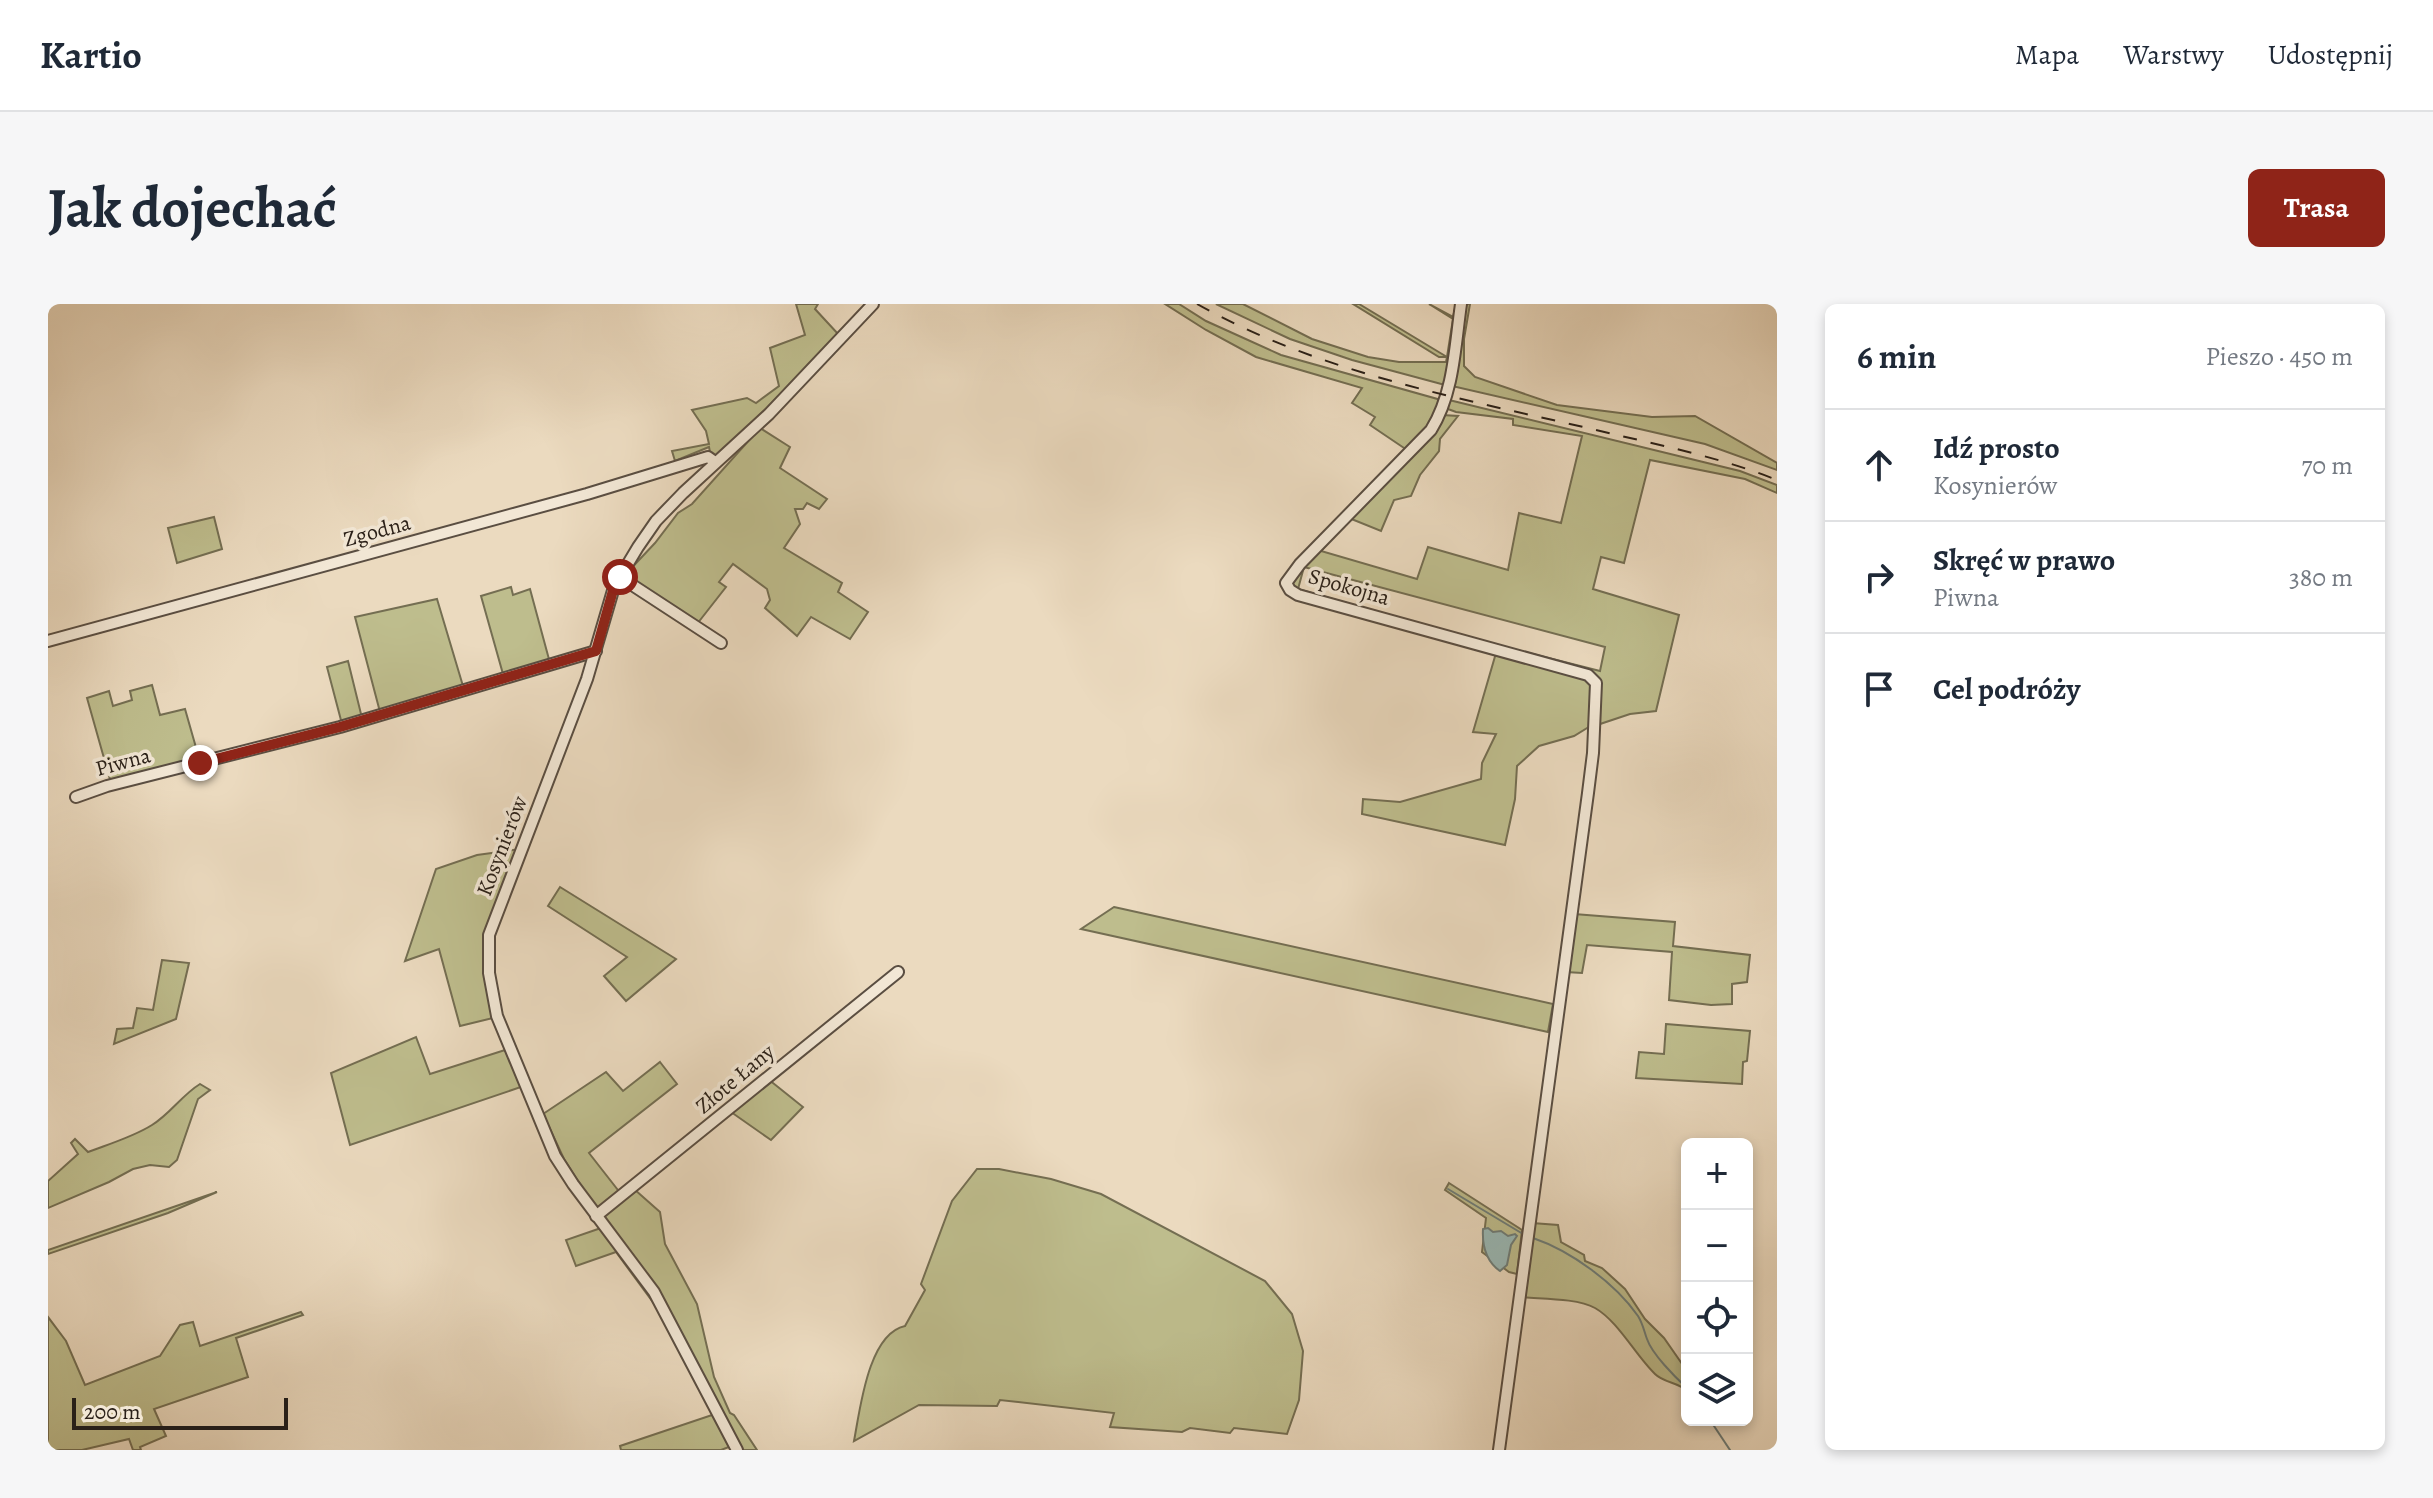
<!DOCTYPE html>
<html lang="pl">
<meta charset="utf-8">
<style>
:root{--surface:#fff;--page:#f6f6f7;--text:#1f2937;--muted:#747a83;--line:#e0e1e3;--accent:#8f2418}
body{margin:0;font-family:Alegreya,serif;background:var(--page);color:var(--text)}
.controls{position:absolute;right:24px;bottom:24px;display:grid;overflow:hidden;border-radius:12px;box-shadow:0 4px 12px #0003}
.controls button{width:72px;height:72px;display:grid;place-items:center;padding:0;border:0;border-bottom:2px solid var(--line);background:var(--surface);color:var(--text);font:40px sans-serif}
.scale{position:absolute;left:24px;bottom:20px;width:216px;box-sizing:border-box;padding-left:8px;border:4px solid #2a2018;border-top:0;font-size:22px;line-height:28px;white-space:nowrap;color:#2a2018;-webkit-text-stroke:6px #f2e7d5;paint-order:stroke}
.stop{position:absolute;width:24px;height:24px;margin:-18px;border:6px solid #8f2418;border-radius:50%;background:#fff}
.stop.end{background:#8f2418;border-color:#fff;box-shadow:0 2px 8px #0008}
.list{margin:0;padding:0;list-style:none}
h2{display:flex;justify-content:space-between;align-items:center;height:104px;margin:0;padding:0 32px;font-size:34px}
h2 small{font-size:26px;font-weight:400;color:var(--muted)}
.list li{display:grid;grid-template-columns:52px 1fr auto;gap:24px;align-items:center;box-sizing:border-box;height:112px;padding:0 32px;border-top:2px solid var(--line)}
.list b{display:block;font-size:30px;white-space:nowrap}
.list p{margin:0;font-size:26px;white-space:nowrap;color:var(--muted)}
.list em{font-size:26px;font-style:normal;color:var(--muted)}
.icon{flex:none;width:44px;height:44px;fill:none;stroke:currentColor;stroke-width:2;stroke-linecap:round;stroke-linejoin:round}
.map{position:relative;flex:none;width:1729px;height:1146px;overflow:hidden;border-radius:12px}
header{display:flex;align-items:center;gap:48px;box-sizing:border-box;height:112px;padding:0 40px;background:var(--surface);border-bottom:2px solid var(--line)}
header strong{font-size:38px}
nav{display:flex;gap:44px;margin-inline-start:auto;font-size:28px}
.intro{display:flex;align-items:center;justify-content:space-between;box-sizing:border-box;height:192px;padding:0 48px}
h1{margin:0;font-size:56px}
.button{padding:20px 36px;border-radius:12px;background:var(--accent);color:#fff;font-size:28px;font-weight:700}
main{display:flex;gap:48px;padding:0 48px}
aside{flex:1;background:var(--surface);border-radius:12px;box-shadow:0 4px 12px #0003}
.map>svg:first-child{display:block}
.green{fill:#bebd8d;stroke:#746e52;stroke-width:2;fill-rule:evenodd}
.water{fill:#99bab8;stroke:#6d7c78;stroke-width:2}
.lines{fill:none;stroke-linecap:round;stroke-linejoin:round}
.stream{stroke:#6d7c78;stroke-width:2}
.minor-casing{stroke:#5a4e42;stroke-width:14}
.minor{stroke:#f2e7d5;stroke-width:10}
.rail{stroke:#2a2018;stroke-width:2;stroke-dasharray:14 14;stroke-linecap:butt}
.route{stroke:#8f2418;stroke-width:10}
.labels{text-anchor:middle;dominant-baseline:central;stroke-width:7;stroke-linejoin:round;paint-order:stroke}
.street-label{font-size:22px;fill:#2a2018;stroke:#f2e7d5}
</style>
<header>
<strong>Kartio</strong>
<nav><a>Mapa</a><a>Warstwy</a><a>Udostępnij</a></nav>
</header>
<div class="intro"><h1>Jak dojechać</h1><a class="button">Trasa</a></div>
<main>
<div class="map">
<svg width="1729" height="1146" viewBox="0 0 1729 1146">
<rect width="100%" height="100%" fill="#ebdabf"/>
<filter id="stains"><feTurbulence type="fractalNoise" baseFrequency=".0025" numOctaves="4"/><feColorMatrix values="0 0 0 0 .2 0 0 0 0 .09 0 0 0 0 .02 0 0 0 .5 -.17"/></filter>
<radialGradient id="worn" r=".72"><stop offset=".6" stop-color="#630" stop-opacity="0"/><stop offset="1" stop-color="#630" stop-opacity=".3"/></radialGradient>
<g class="green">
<polygon points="748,0 770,0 767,5 791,31 671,152 663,153 661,143 627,157 624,147 661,140 658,127 644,106 699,94 708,99 731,82 722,44 757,31"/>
<polygon points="1117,0 1131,0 1158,17 1233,51 1393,96 1381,120 1359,146 1322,121 1327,113 1304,99 1314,84 1208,53 1158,26"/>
<polygon points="1168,0 1195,0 1264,35 1320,53 1351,58 1398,58 1399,53 1391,53 1305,0 1311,0 1399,53 1405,15 1381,0 1405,13 1408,0 1411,0 1397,81 1304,56 1242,35"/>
<polygon points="1415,0 1422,0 1416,35 1416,62 1427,73 1509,101 1604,113 1647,112 1729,159 1729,166 1657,140 1404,82"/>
<path d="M1401,96L1692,167L1729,181V189L1697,175L1602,156L1576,259L1553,253L1545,285L1631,311L1608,407L1582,410L1549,421V374L1246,286L1244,275L1394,111L1410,112L1392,135L1391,147L1372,171L1363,192L1346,196L1333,227L1301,214L1273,247L1369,275L1380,243L1460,266L1471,209L1513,219L1534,132L1465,121V115L1408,108L1400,105ZM1256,263L1557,343L1552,367L1417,333L1250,285Z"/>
<polygon points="712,124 742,143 732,164 779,195 771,205 759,199 755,205 747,205 752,220 736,244 794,279 790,288 820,308 802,335 763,313 749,332 717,304 722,296 719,285 685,260 671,278 678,283 649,320 575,273 607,239 630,209 644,200"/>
<polygon points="166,213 174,245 129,259 120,224"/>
<polygon points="463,283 465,291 482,285 502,359 455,370 433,292"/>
<polygon points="389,295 415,382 332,408 307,313"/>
<polygon points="1448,349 1539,374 1546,383 1544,421 1526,432 1491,442 1469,462 1467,495 1457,541 1314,510 1315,495 1352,498 1433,475 1434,459 1448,430 1425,428"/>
<polygon points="300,357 314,414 294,420 279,363"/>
<polygon points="104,381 112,411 137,405 151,454 63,479 39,394 61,387 65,402 84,396 82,387"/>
<polygon points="472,545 438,631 445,714 412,722 391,645 357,657 388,565 429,551"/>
<polygon points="512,583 628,655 578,697 556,672 579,653 500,602"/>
<polygon points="1066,603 1505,700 1500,728 1033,625"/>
<polygon points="1526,610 1627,618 1625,642 1702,651 1699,678 1684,680 1684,700 1663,701 1621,696 1624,648 1539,641 1534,669 1518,668"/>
<polygon points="114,656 141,659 128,715 66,740 69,725 85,724 89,704 105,706"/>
<polygon points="1618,720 1702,727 1699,757 1695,758 1694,780 1588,774 1591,748 1616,750"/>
<polygon points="368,733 382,770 457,746 473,783 302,841 283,769"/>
<polygon points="612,758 629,780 541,849 573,890 549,907 516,855 495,810 558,768 575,787"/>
<polygon points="720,775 755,803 723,836 683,808"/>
<path d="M152,780L162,786L150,795L129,856L121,863L102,861L85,865L61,878L0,904V877L30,850L23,839L27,835L40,848C61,840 85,833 104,821C122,810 134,791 152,780Z"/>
<path d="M929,865H951L1003,875L1053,890L1217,977L1244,1010L1255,1047L1251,1096L1239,1130L1186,1124L1182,1129L1142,1124L1134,1128L1062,1123L1066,1109L952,1096L949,1102L871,1101L806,1137C812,1106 820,1030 857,1022L877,986L873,980L904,897Z"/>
<polygon points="1401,879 1474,926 1469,970 1461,968 1434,948 1438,914 1397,886"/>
<polygon points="586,885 612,908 617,940 649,1000 666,1073 682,1109 686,1111 709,1146 692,1146 624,1011 602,974 553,910"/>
<polygon points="169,888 120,909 0,950 0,946"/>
<path d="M1484,919L1510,921L1513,938L1536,951L1537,957L1554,964L1577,985L1597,1015L1616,1034L1639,1067V1087C1630,1078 1616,1079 1607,1070C1588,1052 1570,1017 1547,1004C1529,994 1493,995 1473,993Z"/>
<polygon points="553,924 588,968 621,1020 568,948 528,962 518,936"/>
<polygon points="253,1008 255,1011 188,1034 200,1073 106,1105 118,1132 92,1143 93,1146 85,1146 81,1135 34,1146 0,1146 0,1013 18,1037 37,1081 112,1052 132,1021 145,1018 152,1042"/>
<polygon points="667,1110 681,1143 673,1146 573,1146 572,1142"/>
</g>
<path class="water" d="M1440,924L1445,928L1453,927L1460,932L1467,930L1469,932L1463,941L1459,961L1452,967C1438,957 1434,942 1435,925Z"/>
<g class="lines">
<g class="stream">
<polyline points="1400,885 1475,930"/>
<path d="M1485,934C1523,947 1567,979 1590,1012C1595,1020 1596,1027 1599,1035C1604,1050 1627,1073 1639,1084"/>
<polyline points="1662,1116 1682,1146"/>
</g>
<g class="minor-casing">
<g id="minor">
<path d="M1413,0C1407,42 1406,89 1383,126L1252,260L1238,279L1242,286L1250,291L1540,371L1548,379L1545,449L1540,489L1451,1146"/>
<polyline points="572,273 673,339"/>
<polyline points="0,337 539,190 660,153 667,158"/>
<polyline points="28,493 59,482 292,423 548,347"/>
<polyline points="548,912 850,668"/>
<polyline points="689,1146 606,988 525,880 507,852 449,712 441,669 441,631 539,375 566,283 590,243 608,217 635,189 721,110 825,0"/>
</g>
</g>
<use href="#minor" class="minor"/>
<path class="rail" d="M1149,0C1277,72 1423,96 1565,130C1620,143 1677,155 1729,176"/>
</g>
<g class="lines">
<polyline class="route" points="152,459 292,423 548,347 566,283 572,273"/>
</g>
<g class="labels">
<g class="street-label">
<text transform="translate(329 227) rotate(-15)">Zgodna</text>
<text transform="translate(1301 283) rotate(16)">Spokojna</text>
<text transform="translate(75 458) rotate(-15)">Piwna</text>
<text transform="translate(454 542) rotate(-69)">Kosynierów</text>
<text transform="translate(687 775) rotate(-40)">Złote Łany</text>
</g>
</g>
<rect width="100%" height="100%" filter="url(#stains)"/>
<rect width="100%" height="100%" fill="url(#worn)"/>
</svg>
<div class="controls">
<button>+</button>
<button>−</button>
<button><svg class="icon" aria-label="locate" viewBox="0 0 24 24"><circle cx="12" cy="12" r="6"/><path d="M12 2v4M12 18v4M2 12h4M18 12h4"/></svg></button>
<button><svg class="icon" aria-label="layers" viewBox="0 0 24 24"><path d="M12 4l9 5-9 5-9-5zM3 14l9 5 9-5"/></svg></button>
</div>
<div class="scale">200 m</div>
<div class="stop" style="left:572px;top:273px"></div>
<div class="stop end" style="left:152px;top:459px"></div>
</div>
<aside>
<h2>6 min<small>Pieszo · 450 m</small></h2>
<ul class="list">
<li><svg class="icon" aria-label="ahead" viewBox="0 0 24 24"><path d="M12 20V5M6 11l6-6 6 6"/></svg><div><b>Idź prosto</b><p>Kosynierów</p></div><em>70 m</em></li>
<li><svg class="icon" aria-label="right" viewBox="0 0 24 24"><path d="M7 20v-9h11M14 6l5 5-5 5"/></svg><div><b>Skręć w prawo</b><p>Piwna</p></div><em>380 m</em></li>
<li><svg class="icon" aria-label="arrive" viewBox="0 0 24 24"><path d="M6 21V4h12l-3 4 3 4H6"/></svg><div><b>Cel podróży</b></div></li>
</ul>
</aside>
</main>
